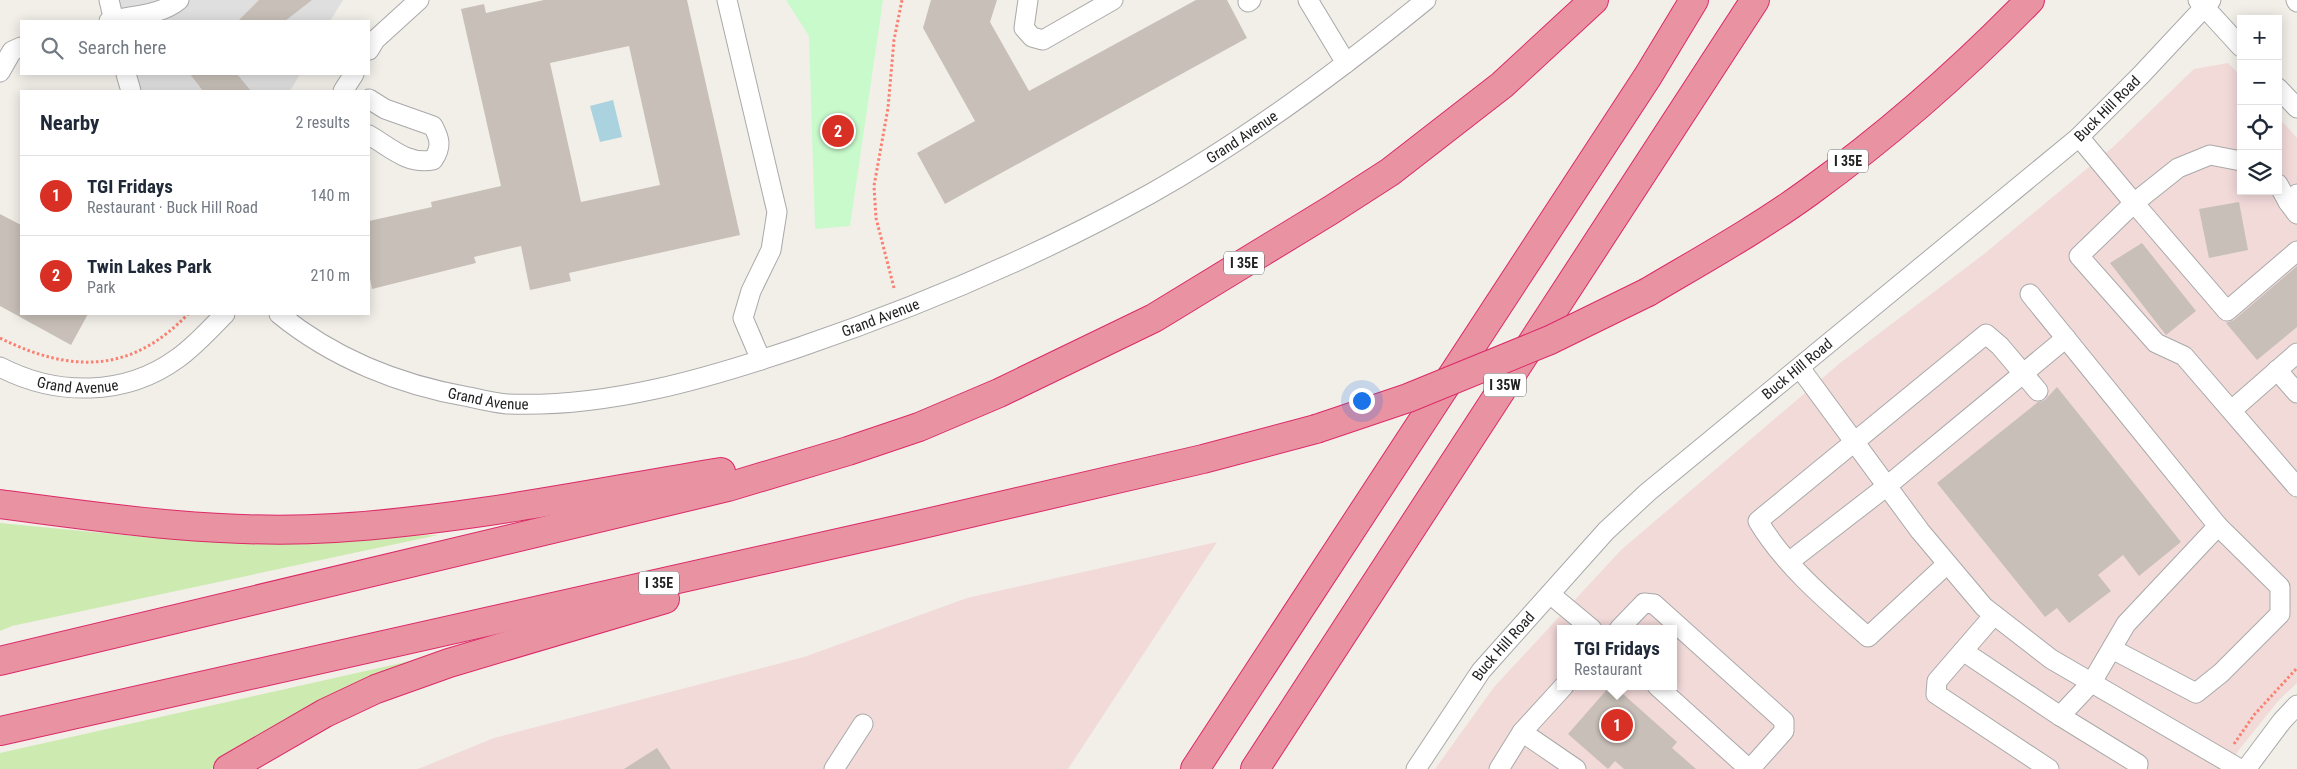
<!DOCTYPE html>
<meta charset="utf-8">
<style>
:root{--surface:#fff;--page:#f6f6f7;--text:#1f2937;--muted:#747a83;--line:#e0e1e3;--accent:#d93025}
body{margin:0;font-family:"Roboto Condensed",sans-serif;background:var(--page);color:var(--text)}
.controls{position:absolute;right:15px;top:15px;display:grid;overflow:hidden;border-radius:0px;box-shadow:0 2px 12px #0003}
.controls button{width:45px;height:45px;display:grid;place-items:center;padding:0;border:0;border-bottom:1px solid var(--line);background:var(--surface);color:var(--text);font:25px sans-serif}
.you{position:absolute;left:1361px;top:400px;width:18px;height:18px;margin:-12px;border:4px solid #fff;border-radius:50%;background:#1a73e8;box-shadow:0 0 0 8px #1a73e833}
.badge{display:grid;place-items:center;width:32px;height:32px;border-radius:50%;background:var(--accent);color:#fff;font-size:16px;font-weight:700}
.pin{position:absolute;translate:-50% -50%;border:2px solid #fff;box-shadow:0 1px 5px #0006}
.popup{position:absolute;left:1557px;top:625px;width:120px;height:65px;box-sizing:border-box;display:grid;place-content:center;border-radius:0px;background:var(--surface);filter:drop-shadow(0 1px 4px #0005);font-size:16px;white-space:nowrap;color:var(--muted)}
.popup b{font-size:19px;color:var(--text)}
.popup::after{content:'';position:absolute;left:50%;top:100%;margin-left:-10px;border:10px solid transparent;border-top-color:var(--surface)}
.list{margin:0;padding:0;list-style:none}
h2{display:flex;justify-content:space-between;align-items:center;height:65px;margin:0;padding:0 20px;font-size:21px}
h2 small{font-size:16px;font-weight:400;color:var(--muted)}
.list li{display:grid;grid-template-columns:32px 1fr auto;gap:15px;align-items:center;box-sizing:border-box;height:80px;padding:0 20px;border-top:1px solid var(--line)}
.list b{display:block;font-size:19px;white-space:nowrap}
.list p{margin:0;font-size:16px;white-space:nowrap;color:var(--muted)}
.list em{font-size:16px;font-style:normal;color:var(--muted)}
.icon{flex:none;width:28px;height:28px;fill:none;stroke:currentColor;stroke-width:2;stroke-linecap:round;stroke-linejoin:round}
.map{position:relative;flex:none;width:2297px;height:769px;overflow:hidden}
.search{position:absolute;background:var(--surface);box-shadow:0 2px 12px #0003;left:20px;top:20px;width:350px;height:55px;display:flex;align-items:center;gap:12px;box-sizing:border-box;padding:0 18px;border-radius:0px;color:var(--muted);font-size:19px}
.panel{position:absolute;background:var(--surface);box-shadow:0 2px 12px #0003;left:20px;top:90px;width:350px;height:225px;border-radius:0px}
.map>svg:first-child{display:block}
.residential{fill:#e0dfdf}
.commercial{fill:#f2dad9;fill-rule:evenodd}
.grass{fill:#cdebb0}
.park{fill:#c8facc}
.water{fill:#aad3df}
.building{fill:#c7bfb8;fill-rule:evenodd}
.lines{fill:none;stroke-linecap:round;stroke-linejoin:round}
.minor-casing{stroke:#a9a9a9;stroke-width:21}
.highway-casing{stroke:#dc2a67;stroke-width:30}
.path{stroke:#fa8072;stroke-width:3;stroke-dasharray:2.5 2.5;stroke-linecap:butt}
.minor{stroke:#fff;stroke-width:19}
.highway{stroke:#e892a2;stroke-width:28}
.highway-bridge-casing{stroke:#dc2a67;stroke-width:30;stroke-linecap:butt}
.highway-bridge{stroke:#e892a2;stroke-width:28}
.labels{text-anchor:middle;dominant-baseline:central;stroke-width:4;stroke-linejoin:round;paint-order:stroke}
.shield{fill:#fff;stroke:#646464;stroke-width:1}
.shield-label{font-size:14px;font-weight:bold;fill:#222}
.street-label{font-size:15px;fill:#222;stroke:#fff}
</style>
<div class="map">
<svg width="2297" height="769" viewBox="0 0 2297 769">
<rect width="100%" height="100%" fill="#f2efe9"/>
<g class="residential">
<polygon points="111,0 343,0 330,21 117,21"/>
<polygon points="133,74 300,74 290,91 138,91"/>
</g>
<g class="commercial">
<path d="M2228,63L2241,76V191H2278V117L2297,138V683L2279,700L2238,751L2229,769H1435L1494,687L1621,550L1840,363L1984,254L2113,147L2194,69ZM1561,629H1673V686H1561Z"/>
<polygon points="1217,542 1068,769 418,769 494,738 804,657 967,598"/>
</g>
<g class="grass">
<polygon points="0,523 135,536 244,539 438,535 12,626 0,631"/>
<polygon points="419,659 336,697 249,744 211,769 0,769 0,753"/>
</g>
<polygon class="park" points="786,0 883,0 850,226 815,229 809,36"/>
<polygon class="water" points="613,100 622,137 600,142 590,106"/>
<g class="building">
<polygon points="259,0 312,0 285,21 238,21"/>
<path d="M544,0H687L740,235L569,273L571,281L530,290L521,246L474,257L476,263L372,289L369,273V221L432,207L431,202L501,186L461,9L484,4L486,13ZM629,46L660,185L581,202L550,63Z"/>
<polygon points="931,0 997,0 990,22 1029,91 1196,0 1227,0 1247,38 945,204 917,153 975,121 923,28"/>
<polygon points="190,74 237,74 251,91 203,91"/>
<polygon points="2239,202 2248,250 2209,258 2199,209"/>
<polygon points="0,214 21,225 21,314 88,314 71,345 0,306"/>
<polygon points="2142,243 2196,311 2166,335 2110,263"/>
<polygon points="2297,266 2297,327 2257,360 2226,323 2234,320"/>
<polygon points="2057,387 2181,542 2139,576 2123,555 2098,575 2111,591 2069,623 2057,608 2045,617 1937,483 2038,402 2045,400"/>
<polygon points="1610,686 1614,686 1677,742 1672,748 1696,769 1624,769 1615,761 1608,769 1568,734"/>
<polygon points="657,748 671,769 624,769"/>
</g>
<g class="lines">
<g class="minor-casing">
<g id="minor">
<polyline points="109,0 114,21"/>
<polyline points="727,0 777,212 771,250 751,291 743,318 761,360"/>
<polyline points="1028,0 1024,28 1032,37 1043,40 1113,0"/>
<polyline points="1308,0 1346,63"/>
<polyline points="2198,0 2241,47"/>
<polyline points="2296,0 2297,2"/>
<polyline points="1248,2 1251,0"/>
<path d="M109,21C132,15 160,16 179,0"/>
<polyline points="369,50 375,40 419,0"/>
<polyline points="0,72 12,51 21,47"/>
<polyline points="126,74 131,91"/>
<polyline points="2278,88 2297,108"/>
<polyline points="343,91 354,74"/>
<path d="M369,99L385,109L433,126C440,139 442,147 433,160C407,165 390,147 369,135"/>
<polyline points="2079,137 2134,203 2079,256 2156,343 2184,356 2297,487"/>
<polyline points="2241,161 2210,155 2178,168 2134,203 2227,311 2297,251"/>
<polyline points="2278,184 2288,202"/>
<polyline points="2297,194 2288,202 2297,214"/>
<polyline points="2030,294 2218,526 2280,587 2280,614 2221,673 2196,693 2112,649"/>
<path id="s1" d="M279,314C333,358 400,385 469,397C482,400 494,403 507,404C607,408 706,379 800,347C920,306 1038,256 1150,194C1248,139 1339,71 1426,0"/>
<path id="s2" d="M0,367C56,396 125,397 178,358C195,346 210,329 225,314"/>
<polyline points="1800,368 1920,531 1984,607 2051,659 2240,769"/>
<polyline points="2277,370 2297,393"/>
<polyline points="2232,410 2297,353"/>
<polyline points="1790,561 1887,486 2066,338"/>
<path d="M1947,564L1868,637C1828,602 1785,566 1758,521L1986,334L2000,346L2038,391"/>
<polyline points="1550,594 1592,629"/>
<polyline points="1994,615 1937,681 1936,694 2049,769"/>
<polyline points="1619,629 1644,603 1654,604 1784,721 1784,731 1750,769"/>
<polyline points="1963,651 2060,716 2138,764 2137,769"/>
<polyline points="1657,686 1749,769"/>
<polyline points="2060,716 2092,682 2126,624 2218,526"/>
<polyline points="1522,732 1576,769"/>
<polyline points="834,769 863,724"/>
<path id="s3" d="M1416,769L1481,671L1606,531L1648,492L2079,137L2141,75L2211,0"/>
<polyline points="1499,769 1522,732 1564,686"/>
<polyline points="2246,769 2282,721 2297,705"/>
</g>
</g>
<g class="highway-casing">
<g id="highway">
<path d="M1648,292C1702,260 1758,229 1809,192C1888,135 1962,70 2030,0"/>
<path d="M0,504C111,519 223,535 335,528C465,520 593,493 721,472"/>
<polyline points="0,661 728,487 848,451 919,427 999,393 1154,318 1331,210 1390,172 1502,85 1594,0"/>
<polyline points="0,731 901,529 1203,459 1316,429"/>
<polyline points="228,769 325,713 376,689 449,663 665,599"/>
<polyline points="1195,769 1648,76 1694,0"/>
<polyline points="1255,769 1755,0"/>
</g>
</g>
<g class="path">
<polyline points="894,288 876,218 874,186 888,108 894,40 902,0"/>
<path d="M0,338C70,373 131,374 188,314"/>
<polyline points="2234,744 2254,715 2297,668"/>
</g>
<use href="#minor" class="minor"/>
<use href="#highway" class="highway"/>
<g class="highway-bridge-casing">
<polyline id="highway-bridge" points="1316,429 1408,398 1550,340 1648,292"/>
</g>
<use href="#highway-bridge" class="highway-bridge"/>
</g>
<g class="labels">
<g class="shield">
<rect x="1828" y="149.5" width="40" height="23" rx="4"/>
<rect x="1224" y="251.5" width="40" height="23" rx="4"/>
<rect x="1484" y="373.5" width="42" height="23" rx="4"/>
<rect x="639" y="571.5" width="40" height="23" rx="4"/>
</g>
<g class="shield-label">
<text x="1848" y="161">I 35E</text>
<text x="1244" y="263">I 35E</text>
<text x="1505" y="385">I 35W</text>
<text x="659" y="583">I 35E</text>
</g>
<g class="street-label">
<text stroke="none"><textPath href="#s3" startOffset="961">Buck Hill Road</textPath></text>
<text stroke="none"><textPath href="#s1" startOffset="1039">Grand Avenue</textPath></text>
<text stroke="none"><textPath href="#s1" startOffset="634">Grand Avenue</textPath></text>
<text stroke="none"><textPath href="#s3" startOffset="556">Buck Hill Road</textPath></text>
<text stroke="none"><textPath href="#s2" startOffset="81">Grand Avenue</textPath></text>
<text stroke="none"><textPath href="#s1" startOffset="229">Grand Avenue</textPath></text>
<text stroke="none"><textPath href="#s3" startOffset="151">Buck Hill Road</textPath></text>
</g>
</g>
</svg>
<div class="controls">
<button>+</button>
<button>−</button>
<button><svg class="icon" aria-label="locate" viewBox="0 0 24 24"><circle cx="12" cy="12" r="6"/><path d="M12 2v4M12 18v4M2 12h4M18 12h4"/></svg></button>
<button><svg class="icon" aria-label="layers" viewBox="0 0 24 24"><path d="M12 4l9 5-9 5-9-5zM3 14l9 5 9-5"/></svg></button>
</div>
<div class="you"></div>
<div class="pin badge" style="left:1617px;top:725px">1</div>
<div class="popup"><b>TGI Fridays</b>Restaurant</div>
<div class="pin badge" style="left:838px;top:131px">2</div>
<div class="search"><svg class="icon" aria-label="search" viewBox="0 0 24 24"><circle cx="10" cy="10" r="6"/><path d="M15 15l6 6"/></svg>Search here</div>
<section class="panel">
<h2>Nearby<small>2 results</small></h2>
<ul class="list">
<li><span class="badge">1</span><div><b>TGI Fridays</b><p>Restaurant · Buck Hill Road</p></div><em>140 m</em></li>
<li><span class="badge">2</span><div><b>Twin Lakes Park</b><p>Park</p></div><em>210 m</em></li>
</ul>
</section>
</div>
